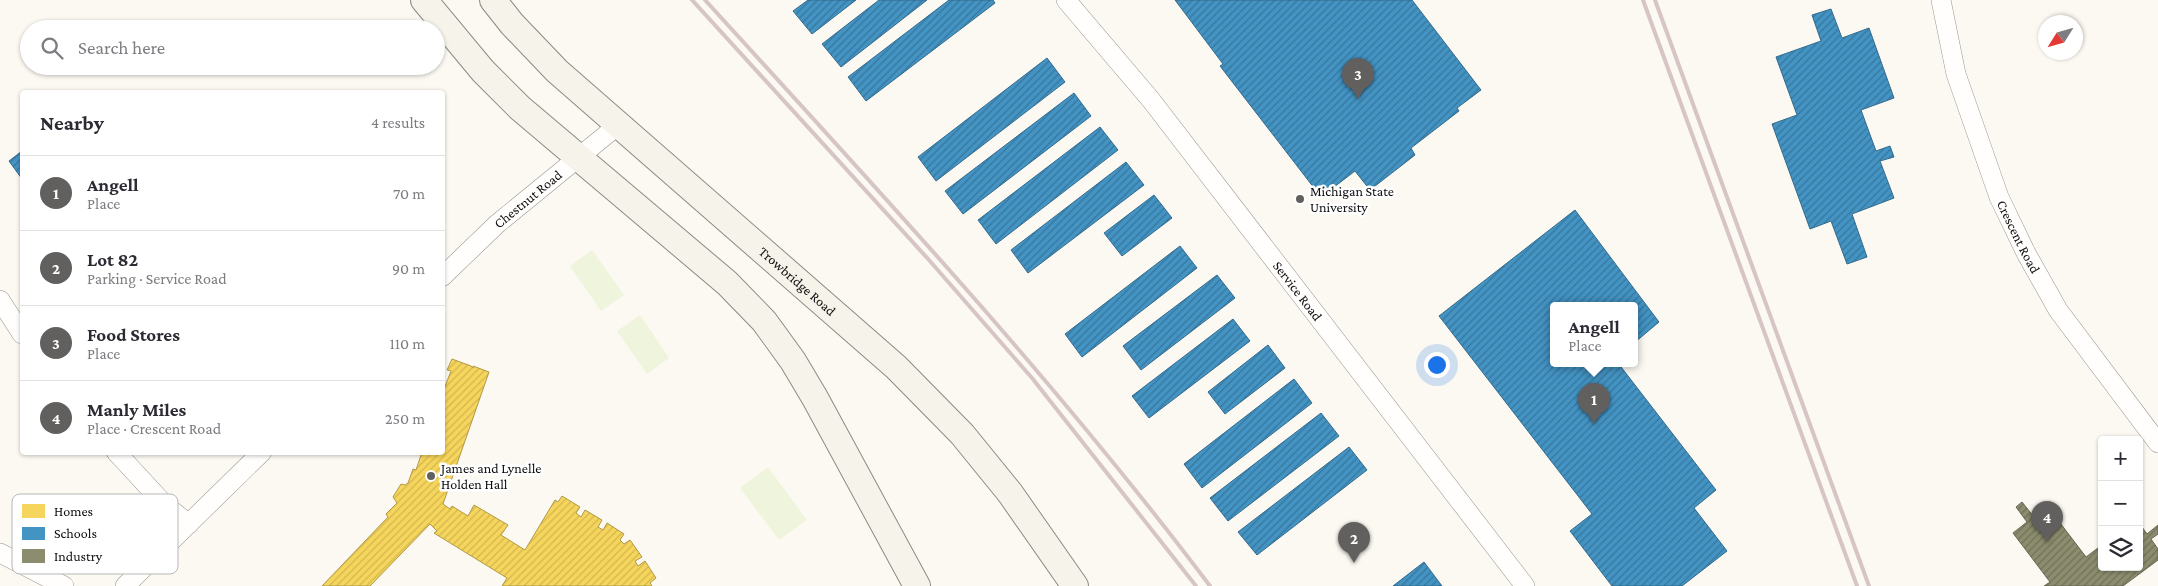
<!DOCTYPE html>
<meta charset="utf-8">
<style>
:root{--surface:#fff;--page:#f2f2f3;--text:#2b2b33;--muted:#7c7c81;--line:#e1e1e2;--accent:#61605e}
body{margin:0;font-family:"Crimson Pro",serif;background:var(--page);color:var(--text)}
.controls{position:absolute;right:15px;bottom:15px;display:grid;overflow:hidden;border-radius:5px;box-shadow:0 1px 4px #0004}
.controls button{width:45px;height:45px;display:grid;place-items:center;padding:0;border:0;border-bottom:1px solid var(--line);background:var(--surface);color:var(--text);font:25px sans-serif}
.compass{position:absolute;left:2038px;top:15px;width:45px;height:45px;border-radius:50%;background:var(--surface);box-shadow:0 1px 4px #0004;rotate:233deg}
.you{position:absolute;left:1436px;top:364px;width:18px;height:18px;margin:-12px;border:4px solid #fff;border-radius:50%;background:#1a73e8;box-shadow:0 0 0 8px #1a73e833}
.badge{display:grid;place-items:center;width:32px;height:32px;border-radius:50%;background:var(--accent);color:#fff;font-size:16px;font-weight:700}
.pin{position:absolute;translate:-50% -41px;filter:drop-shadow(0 1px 2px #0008)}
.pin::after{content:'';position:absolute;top:26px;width:18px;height:15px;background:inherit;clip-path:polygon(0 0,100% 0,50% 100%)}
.popup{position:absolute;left:1550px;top:302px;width:88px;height:65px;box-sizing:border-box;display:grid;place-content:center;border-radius:5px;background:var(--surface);filter:drop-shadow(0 1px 4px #0005);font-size:16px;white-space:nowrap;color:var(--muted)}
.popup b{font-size:19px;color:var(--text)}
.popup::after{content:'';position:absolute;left:50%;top:100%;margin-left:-10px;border:10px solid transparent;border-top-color:var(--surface)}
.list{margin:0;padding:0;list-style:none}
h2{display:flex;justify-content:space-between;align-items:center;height:65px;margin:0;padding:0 20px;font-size:21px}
h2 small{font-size:16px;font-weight:400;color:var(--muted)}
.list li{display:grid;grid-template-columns:32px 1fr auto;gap:15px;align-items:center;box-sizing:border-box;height:75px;padding:0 20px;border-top:1px solid var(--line)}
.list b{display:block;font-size:19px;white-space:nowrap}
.list p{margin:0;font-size:16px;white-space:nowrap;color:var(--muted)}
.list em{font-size:16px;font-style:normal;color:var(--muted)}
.icon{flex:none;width:28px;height:28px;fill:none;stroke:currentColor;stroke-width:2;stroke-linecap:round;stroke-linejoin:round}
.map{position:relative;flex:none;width:2158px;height:586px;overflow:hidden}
.search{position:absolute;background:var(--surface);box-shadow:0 1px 4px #0004;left:20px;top:20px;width:425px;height:55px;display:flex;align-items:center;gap:12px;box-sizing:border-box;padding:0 18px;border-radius:28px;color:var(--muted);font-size:19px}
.panel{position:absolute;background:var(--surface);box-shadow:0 1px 4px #0004;left:20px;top:90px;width:425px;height:365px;border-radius:5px}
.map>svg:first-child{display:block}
.pitch{fill:#eff5dc}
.homes{fill:url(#homes-hatch);stroke:#b09945}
.schools{fill:url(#schools-hatch);stroke:#336b8d}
.industry{fill:url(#industry-hatch);stroke:#666651}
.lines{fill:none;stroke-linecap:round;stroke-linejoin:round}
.street-casing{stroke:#959491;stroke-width:20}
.secondary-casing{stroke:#8c8a87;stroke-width:28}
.street{stroke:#fffefd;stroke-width:19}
.secondary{stroke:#f5f3ea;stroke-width:26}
.rail{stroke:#d7c5c6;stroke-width:4}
.poi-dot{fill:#61605e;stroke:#fff;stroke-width:2}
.labels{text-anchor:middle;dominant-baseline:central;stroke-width:5;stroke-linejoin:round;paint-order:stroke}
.poi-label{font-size:14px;fill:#0e0e0e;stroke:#fff;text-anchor:start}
.street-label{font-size:14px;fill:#0e0e0e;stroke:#fff}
.key{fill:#fff;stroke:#b7b7b7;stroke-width:1}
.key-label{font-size:14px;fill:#0e0e0e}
</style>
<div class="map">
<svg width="2158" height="586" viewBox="0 0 2158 586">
<defs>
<pattern id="homes-hatch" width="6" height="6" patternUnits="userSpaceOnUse" patternTransform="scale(1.25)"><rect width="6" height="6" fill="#f6d55c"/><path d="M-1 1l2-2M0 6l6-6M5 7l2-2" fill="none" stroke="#d2b64f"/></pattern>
<pattern id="schools-hatch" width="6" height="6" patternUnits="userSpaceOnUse" patternTransform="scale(1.25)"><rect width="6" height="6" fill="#4393c3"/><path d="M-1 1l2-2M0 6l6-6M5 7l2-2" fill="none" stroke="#36769d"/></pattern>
<pattern id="industry-hatch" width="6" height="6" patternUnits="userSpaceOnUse" patternTransform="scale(1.25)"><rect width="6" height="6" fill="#8c8c6e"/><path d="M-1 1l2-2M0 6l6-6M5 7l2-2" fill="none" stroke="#717159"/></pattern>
</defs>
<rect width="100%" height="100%" fill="#fcf9f2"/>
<g class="pitch">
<polygon points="592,250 624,295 601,311 570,266"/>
<polygon points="640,315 669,358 647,374 617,331"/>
<polygon points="768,467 807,520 779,540 740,488"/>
</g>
<polygon class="homes" points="452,359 471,366 473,368 473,366 489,372 443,504 450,509 452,506 468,516 474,505 508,525 501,535 525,550 555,500 558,502 562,496 580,507 576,513 581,517 585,510 602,520 598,527 603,530 607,523 624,534 620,540 624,544 630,540 642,557 635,561 638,566 645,561 656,578 650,583 652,586 502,586 507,578 434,533 437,531 430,524 370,586 322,586 388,517 386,514 397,503 393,497 401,484 405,485 408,483 413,469 416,470 422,452 442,452 442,394 451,371 447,370"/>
<g class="schools">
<polygon points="808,0 856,0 812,34 793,11"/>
<polygon points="879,0 927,0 841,67 822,44"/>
<polygon points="949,0 993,0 995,3 866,101 848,77"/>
<polygon points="1175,0 1412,0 1481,90 1457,108 1459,111 1411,148 1415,155 1370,190 1355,171 1321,197 1220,66 1223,64"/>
<polygon points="1831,9 1842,38 1869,28 1894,98 1861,110 1876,151 1890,146 1894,157 1880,161 1894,198 1852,214 1867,257 1847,264 1831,221 1810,229 1772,124 1797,115 1776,57 1821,41 1812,15"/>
<polygon points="1047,58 1065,82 936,181 918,157"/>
<polygon points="1074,93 1091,116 963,214 945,191"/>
<polygon points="1100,127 1118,150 996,244 978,220"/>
<polygon points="22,151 22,179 9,161"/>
<polygon points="1126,162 1144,185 1028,273 1011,250"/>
<polygon points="1154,195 1172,218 1122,256 1104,233"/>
<polygon points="1575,210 1659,322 1634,343 1634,305 1554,305 1554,363 1618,363 1716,490 1694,508 1727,551 1682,586 1612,586 1570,531 1592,514 1439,316"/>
<polygon points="1180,246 1197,268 1082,357 1065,334"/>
<polygon points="1217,275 1235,298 1141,370 1123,346"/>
<polygon points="1233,319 1250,341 1149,418 1132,396"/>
<polygon points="1268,345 1285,368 1225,414 1208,392"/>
<polygon points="1294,379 1312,403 1202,488 1184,464"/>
<polygon points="1321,413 1339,436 1228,521 1210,498"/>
<polygon points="1349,447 1367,470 1257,555 1238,532"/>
<polygon points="1424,562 1442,586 1393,586"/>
</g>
<polygon class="industry" points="2022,502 2034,517 2048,507 2086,557 2102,545 2102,567 2139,567 2139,523 2147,534 2158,525 2158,534 2151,539 2158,549 2158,560 2123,586 2044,586 2050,582 2013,533 2027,522 2016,507"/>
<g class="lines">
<g class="street-casing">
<g id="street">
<path id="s1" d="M1066,0L1151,100L1525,586"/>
<path id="s2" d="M1941,0L1956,74L1999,197L2026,253L2058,310L2158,443"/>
<path id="s3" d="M442,277L497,224L617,126"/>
<polyline points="0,300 22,334"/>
<polyline points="116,452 166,506 189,524"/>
<polyline points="0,553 64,586"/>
<polyline points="125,586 262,452"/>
</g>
</g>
<g class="secondary-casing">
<g id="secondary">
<polyline points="424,0 483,71 520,108 727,283 764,321 793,361 815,398 917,586"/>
<path id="s4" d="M493,0L512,24L557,71L896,367L962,434L1010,493L1075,586"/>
</g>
</g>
<use href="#street" class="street"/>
<use href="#secondary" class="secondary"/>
<g class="rail">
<polyline points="692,0 929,260 1032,378 1196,586"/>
<path d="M705,0C879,191 1055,380 1210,586"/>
<polyline points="1643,0 1857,586"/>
<polyline points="1655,0 1869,586"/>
</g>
</g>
<g class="poi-dot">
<circle cx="1300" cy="199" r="5"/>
<circle cx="431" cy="476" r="5"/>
</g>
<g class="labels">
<g class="poi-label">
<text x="1310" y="191">Michigan State<tspan x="1310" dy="16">University</tspan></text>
<text x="441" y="468">James and Lynelle<tspan x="441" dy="16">Holden Hall</tspan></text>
</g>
<g class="street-label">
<text stroke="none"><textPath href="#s3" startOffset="116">Chestnut Road</textPath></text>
<text stroke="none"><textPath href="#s2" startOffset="250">Crescent Road</textPath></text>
<text stroke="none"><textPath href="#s4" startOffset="415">Trowbridge Road</textPath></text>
<text stroke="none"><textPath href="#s1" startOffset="372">Service Road</textPath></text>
</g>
</g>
<rect x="12" y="494" width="166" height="80" rx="8" class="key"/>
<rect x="22" y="504" width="23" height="14" fill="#f6d55c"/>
<rect x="22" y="527" width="23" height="13" fill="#4393c3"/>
<rect x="22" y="549" width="23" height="14" fill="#8c8c6e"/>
<g class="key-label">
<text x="54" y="516">Homes</text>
<text x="54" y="538">Schools</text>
<text x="54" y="561">Industry</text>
</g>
</svg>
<div class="controls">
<button>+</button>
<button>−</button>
<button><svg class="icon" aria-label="layers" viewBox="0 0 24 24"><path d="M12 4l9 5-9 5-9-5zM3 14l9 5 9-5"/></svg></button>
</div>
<svg class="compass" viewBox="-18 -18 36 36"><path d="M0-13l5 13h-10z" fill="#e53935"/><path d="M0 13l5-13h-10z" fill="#7c7c81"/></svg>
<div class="you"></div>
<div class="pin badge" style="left:1594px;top:424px">1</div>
<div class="popup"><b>Angell</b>Place</div>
<div class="pin badge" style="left:1354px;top:563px">2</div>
<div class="pin badge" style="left:1358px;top:99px">3</div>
<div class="pin badge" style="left:2047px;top:542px">4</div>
<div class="search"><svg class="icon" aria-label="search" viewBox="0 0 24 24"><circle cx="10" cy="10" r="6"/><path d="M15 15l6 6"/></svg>Search here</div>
<section class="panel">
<h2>Nearby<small>4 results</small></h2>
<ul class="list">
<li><span class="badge">1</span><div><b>Angell</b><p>Place</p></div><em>70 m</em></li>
<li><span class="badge">2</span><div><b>Lot 82</b><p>Parking · Service Road</p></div><em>90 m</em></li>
<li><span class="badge">3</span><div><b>Food Stores</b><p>Place</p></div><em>110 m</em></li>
<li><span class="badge">4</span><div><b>Manly Miles</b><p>Place · Crescent Road</p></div><em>250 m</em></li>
</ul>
</section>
</div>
